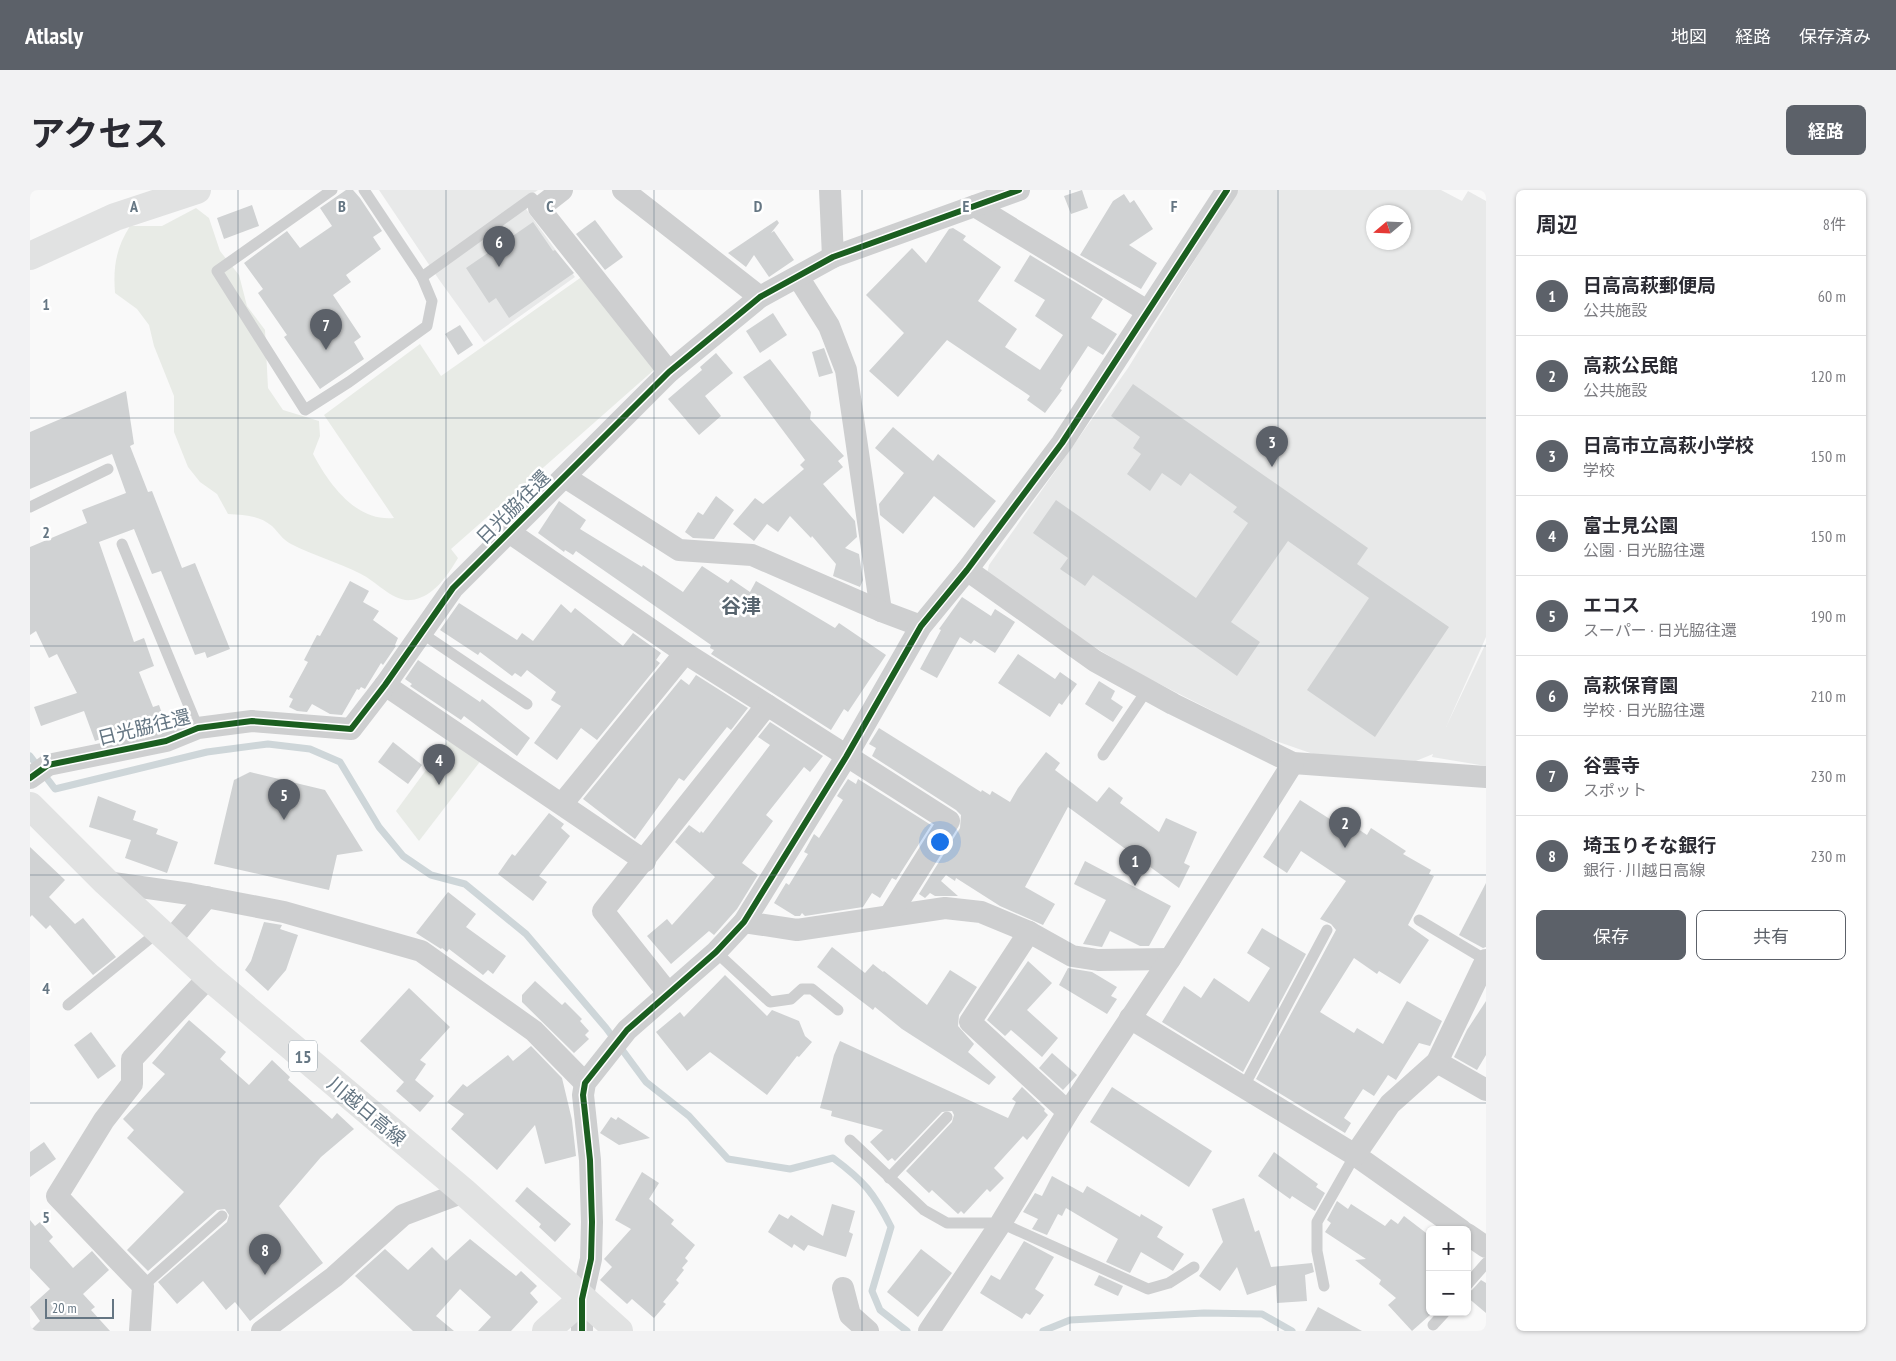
<!DOCTYPE html>
<html lang="ja">
<meta charset="utf-8">
<style>
:root{--surface:#fff;--page:#f2f2f3;--text:#2b2b33;--muted:#7c7c81;--line:#e1e1e2;--accent:#5c6169}
body{margin:0;font-family:"PT Sans Narrow","Noto Sans JP",sans-serif;background:var(--page);color:var(--text)}
.controls{position:absolute;right:15px;bottom:15px;display:grid;overflow:hidden;border-radius:8px;box-shadow:0 1px 4px #0004}
.controls button{width:45px;height:45px;display:grid;place-items:center;padding:0;border:0;border-bottom:1px solid var(--line);background:var(--surface);color:var(--text);font:25px sans-serif}
.compass{position:absolute;left:1336px;top:15px;width:45px;height:45px;border-radius:50%;background:var(--surface);box-shadow:0 1px 4px #0004;rotate:251deg}
.scale{position:absolute;left:15px;bottom:12px;width:69px;box-sizing:border-box;padding-left:5px;border:2px solid #657683;border-top:0;font-size:14px;line-height:18px;white-space:nowrap;color:#657683;-webkit-text-stroke:4px #fff;paint-order:stroke}
.you{position:absolute;left:909px;top:651px;width:18px;height:18px;margin:-12px;border:4px solid #fff;border-radius:50%;background:#1a73e8;box-shadow:0 0 0 8px #1a73e833}
.badge{display:grid;place-items:center;width:32px;height:32px;border-radius:50%;background:var(--accent);color:#fff;font-size:16px;font-weight:700}
.pin{position:absolute;translate:-50% -41px;filter:drop-shadow(0 1px 2px #0008)}
.pin::after{content:'';position:absolute;top:26px;width:18px;height:15px;background:inherit;clip-path:polygon(0 0,100% 0,50% 100%)}
.list{margin:0;padding:0;list-style:none}
h2{display:flex;justify-content:space-between;align-items:center;height:65px;margin:0;padding:0 20px;font-size:21px}
h2 small{font-size:16px;font-weight:400;color:var(--muted)}
.list li{display:grid;grid-template-columns:32px 1fr auto;gap:15px;align-items:center;box-sizing:border-box;height:80px;padding:0 20px;border-top:1px solid var(--line)}
.list b{display:block;font-size:19px;white-space:nowrap}
.list p{margin:0;font-size:16px;white-space:nowrap;color:var(--muted)}
.list em{font-size:16px;font-style:normal;color:var(--muted)}
.actions{display:flex;gap:10px;padding:15px 20px}
.actions a{flex:1;padding:11px 0;border:1px solid var(--accent);border-radius:8px;text-align:center;font-size:18px;color:var(--accent)}
.actions .main{background:var(--accent);color:#fff}
.map{position:relative;flex:none;width:1456px;height:1141px;overflow:hidden;border-radius:8px}
header{display:flex;align-items:center;gap:30px;box-sizing:border-box;height:70px;padding:0 25px;background:var(--accent);color:#fff}
header strong{font-size:24px}
nav{display:flex;gap:28px;margin-inline-start:auto;font-size:18px}
.intro{display:flex;align-items:center;justify-content:space-between;box-sizing:border-box;height:120px;padding:0 30px}
h1{margin:0;font-size:35px}
.button{padding:12px 22px;border-radius:8px;background:var(--accent);color:#fff;font-size:18px;font-weight:700}
main{display:flex;gap:30px;padding:0 30px}
aside{flex:1;background:var(--surface);border-radius:8px;box-shadow:0 1px 4px #0004}
.map>svg:first-child{display:block}
.built{fill:#e8e9e9;fill-rule:evenodd}
.green{fill:#e8ebe6}
.lines{fill:none;stroke-linecap:round;stroke-linejoin:round}
.stream{stroke:#ced6d9;stroke-width:7}
.building{fill:#d0d2d3}
.lane{stroke:#cecfd0;stroke-width:11}
.street{stroke:#cecfd0;stroke-width:22}
.secondary{stroke:#e1e2e2;stroke-width:28}
.primary{stroke:#e1e2e2;stroke-width:28}
.cycleway-casing{stroke:#fff;stroke-width:9}
.cycleway{stroke:#1b5e20;stroke-width:6}
.grid{fill:none;stroke:#657683;stroke-width:1;stroke-opacity:0.55}
.labels{text-anchor:middle;dominant-baseline:central;stroke-width:5;stroke-linejoin:round;paint-order:stroke}
.shield{fill:#fff;stroke:#939fa8;stroke-width:1}
.shield-label{font-size:18px;font-weight:bold;fill:#657683}
.street-label{font-size:19px;fill:#657683;stroke:#fff}
.neighbourhood-label{font-size:20px;font-weight:bold;fill:#57646e;stroke:#fff}
.grid-label{font-size:16px;text-anchor:middle;font-weight:bold;fill:#657683;stroke:#fff;stroke-width:5;stroke-linejoin:round;paint-order:stroke}
</style>
<header>
<strong>Atlasly</strong>
<nav><a>地図</a><a>経路</a><a>保存済み</a></nav>
</header>
<div class="intro"><h1>アクセス</h1><a class="button">経路</a></div>
<main>
<div class="map">
<svg width="1456" height="1141" viewBox="0 0 1456 1141">
<rect width="100%" height="100%" fill="#f9f9f9"/>
<g class="built">
<polygon points="349,0 508,0 491,12 545,87 454,152 410,91"/>
<path d="M1208,0H1411L1432,11L1438,1L1456,11V447L1416,537L1456,453V576L1402,567L1403,564L1386,571L1289,566L1234,547L1106,482L1006,422L957,384L959,375L1098,178ZM1344,22H1374V52H1344Z"/>
</g>
<g class="green">
<path d="M166,18L179,28L190,61L209,85L217,116L235,140L238,198L253,220L289,231L290,246L283,264C299,294 326,332 364,328L294,225L390,154L411,186L553,86L625,179L421,359L428,368C418,385 403,408 381,410C363,412 346,391 331,384C308,372 284,366 261,354C253,350 248,342 242,336C229,325 214,325 198,324L187,304L170,292L158,277L144,242V206L124,156L119,135L107,119L85,103C83,77 86,58 100,36H132Z"/>
<polygon points="421,546 452,569 389,651 366,621"/>
</g>
<g class="lines">
<g class="stream">
<path d="M0,566L25,599L177,562L238,554L280,559L310,572L349,637L373,666L401,685L435,694L496,744L576,838L616,892L659,926L698,969L760,979L803,968C834,991 844,1003 861,1037L842,1101L850,1120L877,1141"/>
<polyline points="1013,1141 1040,1130 1174,1123 1232,1124 1262,1141"/>
</g>
</g>
<g class="building">
<polygon points="316,0 323,0 330,8 352,41 343,47 351,59 316,85 321,92 303,105 331,147 324,152 334,169 290,199 254,147 257,145 228,103 233,99 214,73 257,41 270,58 302,36 290,18"/>
<polygon points="1052,0 1058,18 1041,24 1034,6"/>
<polygon points="1094,4 1100,13 1104,10 1123,39 1099,55 1127,73 1111,99 1050,65 1083,11"/>
<polygon points="222,15 229,36 194,49 187,28"/>
<polygon points="565,30 593,67 575,80 546,44"/>
<polygon points="747,30 749,33 741,43 744,41 764,70 739,87 724,65 716,77 698,63"/>
<polygon points="503,32 523,61 525,60 544,83 479,128 466,108 459,113 436,78"/>
<polygon points="923,38 936,46 933,50 971,77 948,111 987,139 975,157 1010,180 1033,145 1005,126 1015,110 984,91 1000,65 1073,109 1061,128 1087,144 1073,165 1058,156 1030,199 1032,200 1015,223 997,210 1000,206 917,150 868,207 839,181 874,143 836,105 882,58 896,73 919,39"/>
<polygon points="743,123 757,145 730,163 716,141"/>
<polygon points="430,135 443,155 428,165 415,144"/>
<polygon points="794,158 803,183 789,187 782,162"/>
<polygon points="686,163 703,183 675,206 691,226 669,245 638,209 672,180 670,177"/>
<polygon points="740,169 781,222 780,229 814,266 808,271 813,277 793,294 825,331 827,347 815,358 829,364 833,390 830,397 803,386 806,374 782,346 781,348 760,326 748,342 737,334 724,351 703,334 725,308 733,314 774,279 770,275 775,270 713,187"/>
<polygon points="1103,194 1338,358 1327,374 1419,437 1345,547 1277,500 1339,408 1258,351 1201,432 1230,452 1207,486 1063,385 1055,396 1030,379 1038,368 1003,343 1026,310 1166,408 1218,333 1203,322 1207,317 1160,283 1151,296 1132,283 1120,301 1097,284 1111,264 1103,258 1110,247 1081,226"/>
<polygon points="96,201 104,254 100,256 118,302 122,301 152,378 165,373 200,459 177,468 175,462 165,465 131,381 122,384 104,339 69,352 104,452 114,448 124,476 109,482 123,517 129,515 136,535 103,544 101,538 65,551 54,521 11,536 4,517 47,503 27,464 19,468 6,441 0,445 0,357 57,333 52,320 96,303 82,264 0,299 0,242"/>
<polygon points="863,237 903,271 908,264 966,311 944,338 904,306 873,344 850,325 849,314 874,283 845,258"/>
<polygon points="686,306 704,320 684,349 663,348 655,342 668,322 673,325"/>
<polygon points="529,311 556,330 550,339 612,377 613,375 653,402 672,376 698,393 701,389 720,402 726,391 805,438 809,433 856,465 818,522 814,519 801,540 681,464 684,460 680,458 681,455 546,361 543,365 535,360 534,362 508,343"/>
<polygon points="320,391 339,401 333,412 349,421 343,430 368,448 365,455 366,456 353,475 351,473 335,499 331,497 329,500 327,499 312,525 300,524 282,514 277,522 267,521 259,517 263,509 259,507 278,472 274,470 287,445 290,446"/>
<polygon points="932,407 961,426 965,419 985,432 965,463 944,450 941,454 930,447 907,488 890,479 911,440 909,439"/>
<polygon points="429,413 487,450 492,443 503,451 531,414 541,423 545,418 593,456 603,443 631,463 626,470 630,473 567,550 551,538 527,570 504,553 531,516 521,510 526,502 497,480 491,487 485,483 482,486 450,462 448,465 410,440"/>
<polygon points="988,464 1025,489 1030,482 1047,494 1032,515 1029,513 1020,527 968,493"/>
<polygon points="388,470 450,512 452,509 500,548 487,566 434,526 431,530 380,496 382,494 375,489"/>
<polygon points="666,485 718,518 701,540 697,537 654,591 649,588 605,649 553,609 651,489 659,495"/>
<polygon points="1069,491 1085,501 1081,509 1093,517 1083,532 1055,514"/>
<polygon points="740,532 793,566 780,582 774,577 736,625 743,631 712,673 728,685 707,719 684,745 679,741 641,774 617,746 637,729 642,735 685,687 645,652 659,635 670,643 671,641 673,643 740,555 728,547"/>
<polygon points="849,538 951,602 952,600 960,605 962,601 980,612 988,598 1016,562 1030,573 1025,580 1067,612 1079,597 1093,608 1090,613 1129,642 1136,628 1167,642 1154,673 1160,676 1149,698 1038,617 995,697 1025,714 1013,735 970,716 926,688 925,691 916,685 911,691 928,706 905,706 900,703 895,708 889,704 930,638 931,625 926,620 842,566 846,558 839,554"/>
<polygon points="363,552 392,575 378,594 348,572"/>
<polygon points="220,582 295,600 333,661 307,665 299,700 184,674 204,590"/>
<polygon points="818,589 826,594 828,589 901,635 866,690 862,688 850,708 842,703 833,717 775,726 772,723 770,726 765,726 744,713 756,693 759,695 778,664 774,662 784,644 789,648 813,610 807,606"/>
<polygon points="68,606 106,621 103,630 128,639 126,644 148,652 137,683 95,668 101,650 59,637"/>
<polygon points="1270,610 1303,631 1307,625 1337,645 1341,638 1376,661 1373,664 1401,680 1399,684 1404,686 1378,735 1399,750 1370,794 1349,781 1347,784 1324,768 1290,822 1324,843 1327,838 1353,854 1377,811 1412,831 1400,856 1389,853 1366,890 1358,885 1344,906 1333,899 1314,928 1321,933 1315,943 1226,889 1306,740 1301,734 1290,729 1316,691 1271,661 1257,683 1233,667"/>
<polygon points="519,623 534,634 531,638 540,646 509,686 517,692 503,711 468,684 482,664 485,666"/>
<polygon points="0,657 35,690 19,707 45,734 53,728 86,767 63,785 20,735 16,739 2,725 0,727"/>
<polygon points="1055,671 1141,716 1119,756 1110,756 1080,741 1072,757 1053,754 1076,710 1044,694"/>
<polygon points="1456,693 1456,757 1453,758 1429,745"/>
<polygon points="418,702 446,724 436,737 476,766 463,784 458,780 453,785 419,759 417,762 412,758 411,759 386,743"/>
<polygon points="234,732 252,735 250,739 268,745 256,780 238,801 215,780 221,771"/>
<polygon points="1232,738 1276,764 1213,882 1132,832 1154,796 1171,808 1184,788 1219,812 1240,778 1217,763"/>
<polygon points="802,757 835,783 843,774 853,782 854,781 897,815 920,780 947,797 929,825 928,836 944,854 938,862 966,887 959,895 872,839 845,817 843,820 787,777"/>
<polygon points="998,771 1022,793 997,820 1028,848 1012,867 981,840 975,846 957,830"/>
<polygon points="1038,778 1062,782 1087,797 1081,806 1087,809 1077,824 1029,795"/>
<polygon points="695,785 737,826 742,820 769,831 775,846 782,852 769,867 767,866 737,905 680,862 657,881 626,842 650,822 654,827"/>
<polygon points="505,791 532,815 535,812 552,829 550,831 559,841 555,845 559,849 544,863 492,812 492,805"/>
<polygon points="379,798 420,837 390,870 396,874 385,890 404,906 390,922 366,901 374,892 330,851"/>
<polygon points="1456,811 1456,865 1447,880 1424,867 1437,840"/>
<polygon points="159,830 196,862 190,869 219,895 242,870 260,887 258,890 302,929 307,923 324,939 291,967 249,1016 293,1073 220,1131 205,1112 196,1120 173,1091 147,1114 128,1092 197,1032 199,1025 195,1019 187,1020 118,1081 97,1060 154,1002 97,948 104,940 93,929 135,884 122,873"/>
<polygon points="61,842 86,876 68,889 44,855"/>
<polygon points="810,851 978,928 986,912 982,909 992,897 1015,919 1014,921 1018,925 997,950 993,946 964,978 974,988 960,1002 957,999 934,1024 931,1021 928,1024 902,1000 899,1003 876,981 922,932 924,925 922,921 912,922 865,971 862,968 858,971 840,952 853,940 801,926 802,921 790,918 804,865"/>
<polygon points="501,856 532,888 542,930 546,966 515,974 505,935 467,980 421,939 434,924 417,912 433,894 437,897 478,865 483,871"/>
<polygon points="1022,863 1047,885 1033,900 1009,878"/>
<polygon points="1082,897 1182,961 1159,997 1060,932"/>
<polygon points="581,927 586,930 588,927 620,948 589,955 570,943"/>
<polygon points="14,952 26,969 0,987 0,962"/>
<polygon points="1244,962 1288,994 1286,997 1295,1003 1285,1021 1262,1006 1260,1009 1228,986"/>
<polygon points="612,982 629,993 619,1009 644,1030 641,1034 665,1055 655,1068 658,1071 652,1078 654,1080 646,1090 649,1093 633,1112 636,1114 624,1128 602,1109 597,1114 570,1090 582,1077 574,1069 601,1039 585,1030"/>
<polygon points="1022,986 1053,1003 1057,996 1110,1027 1111,1024 1133,1037 1127,1047 1154,1064 1143,1081 1111,1062 1100,1083 1076,1072 1088,1049 1036,1018 1032,1026 1028,1024 1017,1045 1002,1039 1008,1029 993,1022 1005,1003 1012,1006"/>
<polygon points="497,997 541,1034 525,1052 509,1037 511,1034 485,1011"/>
<polygon points="1214,1008 1225,1042 1229,1040 1241,1077 1282,1073 1284,1082 1275,1085 1277,1111 1247,1113 1246,1095 1217,1105 1207,1077 1190,1101 1169,1086 1193,1052 1182,1019"/>
<polygon points="1307,1011 1318,1019 1321,1014 1355,1036 1361,1029 1368,1034 1374,1026 1400,1046 1400,1125 1382,1141 1358,1115 1366,1108 1349,1094 1351,1090 1325,1070 1336,1069 1295,1042 1301,1033 1297,1030"/>
<polygon points="802,1014 825,1021 819,1042 823,1044 816,1067 778,1055 774,1061 764,1054 762,1058 738,1042 749,1024 758,1029 761,1025 793,1046"/>
<polygon points="0,1030 5,1036 10,1032 23,1047 19,1051 43,1078 62,1061 79,1080 53,1104 65,1117 61,1120 80,1141 0,1141 10,1131 0,1117 20,1099 0,1078"/>
<polygon points="440,1049 486,1086 491,1081 507,1096 500,1103 508,1112 481,1141 448,1141 461,1127 430,1099 406,1126 424,1141 383,1141 325,1086 355,1059 378,1080 402,1057 416,1071"/>
<polygon points="994,1051 1024,1067 1005,1099 1014,1105 1000,1125 996,1123 992,1129 950,1103 961,1085 970,1090"/>
<polygon points="891,1059 922,1083 888,1127 857,1102"/>
<polygon points="1069,1085 1093,1096 1088,1106 1064,1095"/>
<polygon points="1451,1090 1456,1093 1456,1123 1437,1107 1437,1102 1442,1100"/>
<polygon points="1288,1117 1332,1141 1275,1141"/>
</g>
<g class="lines">
<g class="lane">
<polyline points="302,0 187,81 275,220 319,192 397,136 402,111 392,87 334,0"/>
<polyline points="392,87 502,8 509,18"/>
<polyline points="0,317 78,279"/>
<polyline points="92,354 168,538"/>
<polyline points="390,442 497,514"/>
<polyline points="1073,565 1117,500"/>
<polyline points="1389,730 1456,770"/>
<polyline points="686,762 740,812 761,809 772,799 782,799 808,820"/>
<polyline points="38,815 118,750 126,739"/>
<polyline points="1213,898 1297,740"/>
<polyline points="820,950 894,1020 917,1033 971,1033 1118,1099 1139,1093 1164,1077"/>
<polyline points="859,988 917,927"/>
<polyline points="1437,1095 1456,1073"/>
<polyline points="113,1096 192,1026"/>
<polyline points="1294,1096 1287,1061 1287,1032 1325,965"/>
<polyline points="1403,1135 1415,1122"/>
</g>
<g class="street">
<polyline points="532,0 509,18 639,182"/>
<polyline points="593,0 730,107"/>
<polyline points="800,0 803,67"/>
<polyline points="945,16 1117,121"/>
<polyline points="768,87 799,136 816,180 851,421"/>
<polyline points="535,287 649,360 722,365 851,421 891,436"/>
<polyline points="479,342 655,463 737,515"/>
<polyline points="937,380 1065,471 1143,514 1263,573 1456,587"/>
<polyline points="355,495 615,671"/>
<polyline points="0,588 18,575 136,551 168,538 222,531 321,539 355,495 423,398 639,182 730,107 803,67 989,0"/>
<polyline points="532,614 655,463"/>
<polyline points="76,692 160,704 254,722 391,761 504,841 555,893"/>
<polyline points="714,732 767,740 915,718 951,722 999,742 1042,766 1068,770 1140,769"/>
<polyline points="999,742 940,832 1038,922"/>
<polyline points="140,751 177,707"/>
<polyline points="638,803 573,721 737,515 919,631 860,725"/>
<polyline points="1100,828 1325,965 1431,1040"/>
<polyline points="1407,872 1456,900"/>
<polyline points="1325,965 1360,914 1407,872 1456,770"/>
<polyline points="1437,1044 1456,1057"/>
<polyline points="813,1098 820,1125 838,1141"/>
<polyline points="110,1141 113,1096 27,1006 74,930 102,894 102,869 179,787"/>
<polyline points="232,1141 304,1087 373,1025 434,1002"/>
<polyline points="552,1141 552,1109 561,1069 562,1032 560,970 553,905 555,893 597,840 686,762 714,732 816,567 891,436 937,380 1032,253 1197,0"/>
<polyline points="899,1141 971,1033 1038,922 1140,769 1263,573"/>
</g>
<g class="secondary">
<polyline points="0,66 85,27 167,0"/>
<polyline points="516,1141 552,1109"/>
</g>
<polyline class="primary" points="0,616 76,692 179,787 434,1002 589,1141"/>
<g class="cycleway-casing">
<g id="cycleway">
<polyline points="0,588 18,575 136,551 168,538 222,531 321,539 355,495 423,398 639,182 730,107 803,67 989,0"/>
<polyline points="552,1141 552,1109 561,1069 562,1032 560,970 553,905 555,893 597,840 686,762 714,732 816,567 891,436 937,380 1032,253 1197,0"/>
</g>
</g>
<use href="#cycleway" class="cycleway"/>
</g>
<path class="grid" d="M208,0V1141M416,0V1141M624,0V1141M832,0V1141M1040,0V1141M1248,0V1141M0,228H1456M0,456H1456M0,685H1456M0,913H1456"/>
<g class="labels">
<rect class="shield" x="259" y="850.5" width="28" height="31" rx="4"/>
<g class="shield-label">
<text x="273" y="866">15</text>
</g>
<g class="street-label">
<text transform="translate(483 317) rotate(-45)">日光脇往還</text>
<text transform="translate(114 537) rotate(-14)">日光脇往還</text>
<text transform="translate(337 921) rotate(40)">川越日高線</text>
</g>
<g class="neighbourhood-label">
<text x="711" y="416">谷津</text>
</g>
</g>
<g class="grid-label">
<text x="104" y="22">A</text>
<text x="312" y="22">B</text>
<text x="520" y="22">C</text>
<text x="728" y="22">D</text>
<text x="936" y="22">E</text>
<text x="1144" y="22">F</text>
<text x="16" y="120">1</text>
<text x="16" y="348">2</text>
<text x="16" y="576">3</text>
<text x="16" y="804">4</text>
<text x="16" y="1033">5</text>
</g>
</svg>
<div class="controls">
<button>+</button>
<button>−</button>
</div>
<svg class="compass" viewBox="-18 -18 36 36"><path d="M0-13l5 13h-10z" fill="#e53935"/><path d="M0 13l5-13h-10z" fill="#7c7c81"/></svg>
<div class="scale">20 m</div>
<div class="you"></div>
<div class="pin badge" style="left:1105px;top:696px">1</div>
<div class="pin badge" style="left:1315px;top:658px">2</div>
<div class="pin badge" style="left:1242px;top:277px">3</div>
<div class="pin badge" style="left:409px;top:595px">4</div>
<div class="pin badge" style="left:254px;top:630px">5</div>
<div class="pin badge" style="left:469px;top:77px">6</div>
<div class="pin badge" style="left:296px;top:160px">7</div>
<div class="pin badge" style="left:235px;top:1085px">8</div>
</div>
<aside>
<h2>周辺<small>8件</small></h2>
<ul class="list">
<li><span class="badge">1</span><div><b>日高高萩郵便局</b><p>公共施設</p></div><em>60 m</em></li>
<li><span class="badge">2</span><div><b>高萩公民館</b><p>公共施設</p></div><em>120 m</em></li>
<li><span class="badge">3</span><div><b>日高市立高萩小学校</b><p>学校</p></div><em>150 m</em></li>
<li><span class="badge">4</span><div><b>富士見公園</b><p>公園 · 日光脇往還</p></div><em>150 m</em></li>
<li><span class="badge">5</span><div><b>エコス</b><p>スーパー · 日光脇往還</p></div><em>190 m</em></li>
<li><span class="badge">6</span><div><b>高萩保育園</b><p>学校 · 日光脇往還</p></div><em>210 m</em></li>
<li><span class="badge">7</span><div><b>谷雲寺</b><p>スポット</p></div><em>230 m</em></li>
<li><span class="badge">8</span><div><b>埼玉りそな銀行</b><p>銀行 · 川越日高線</p></div><em>230 m</em></li>
</ul>
<div class="actions"><a class="main">保存</a><a>共有</a></div>
</aside>
</main>
